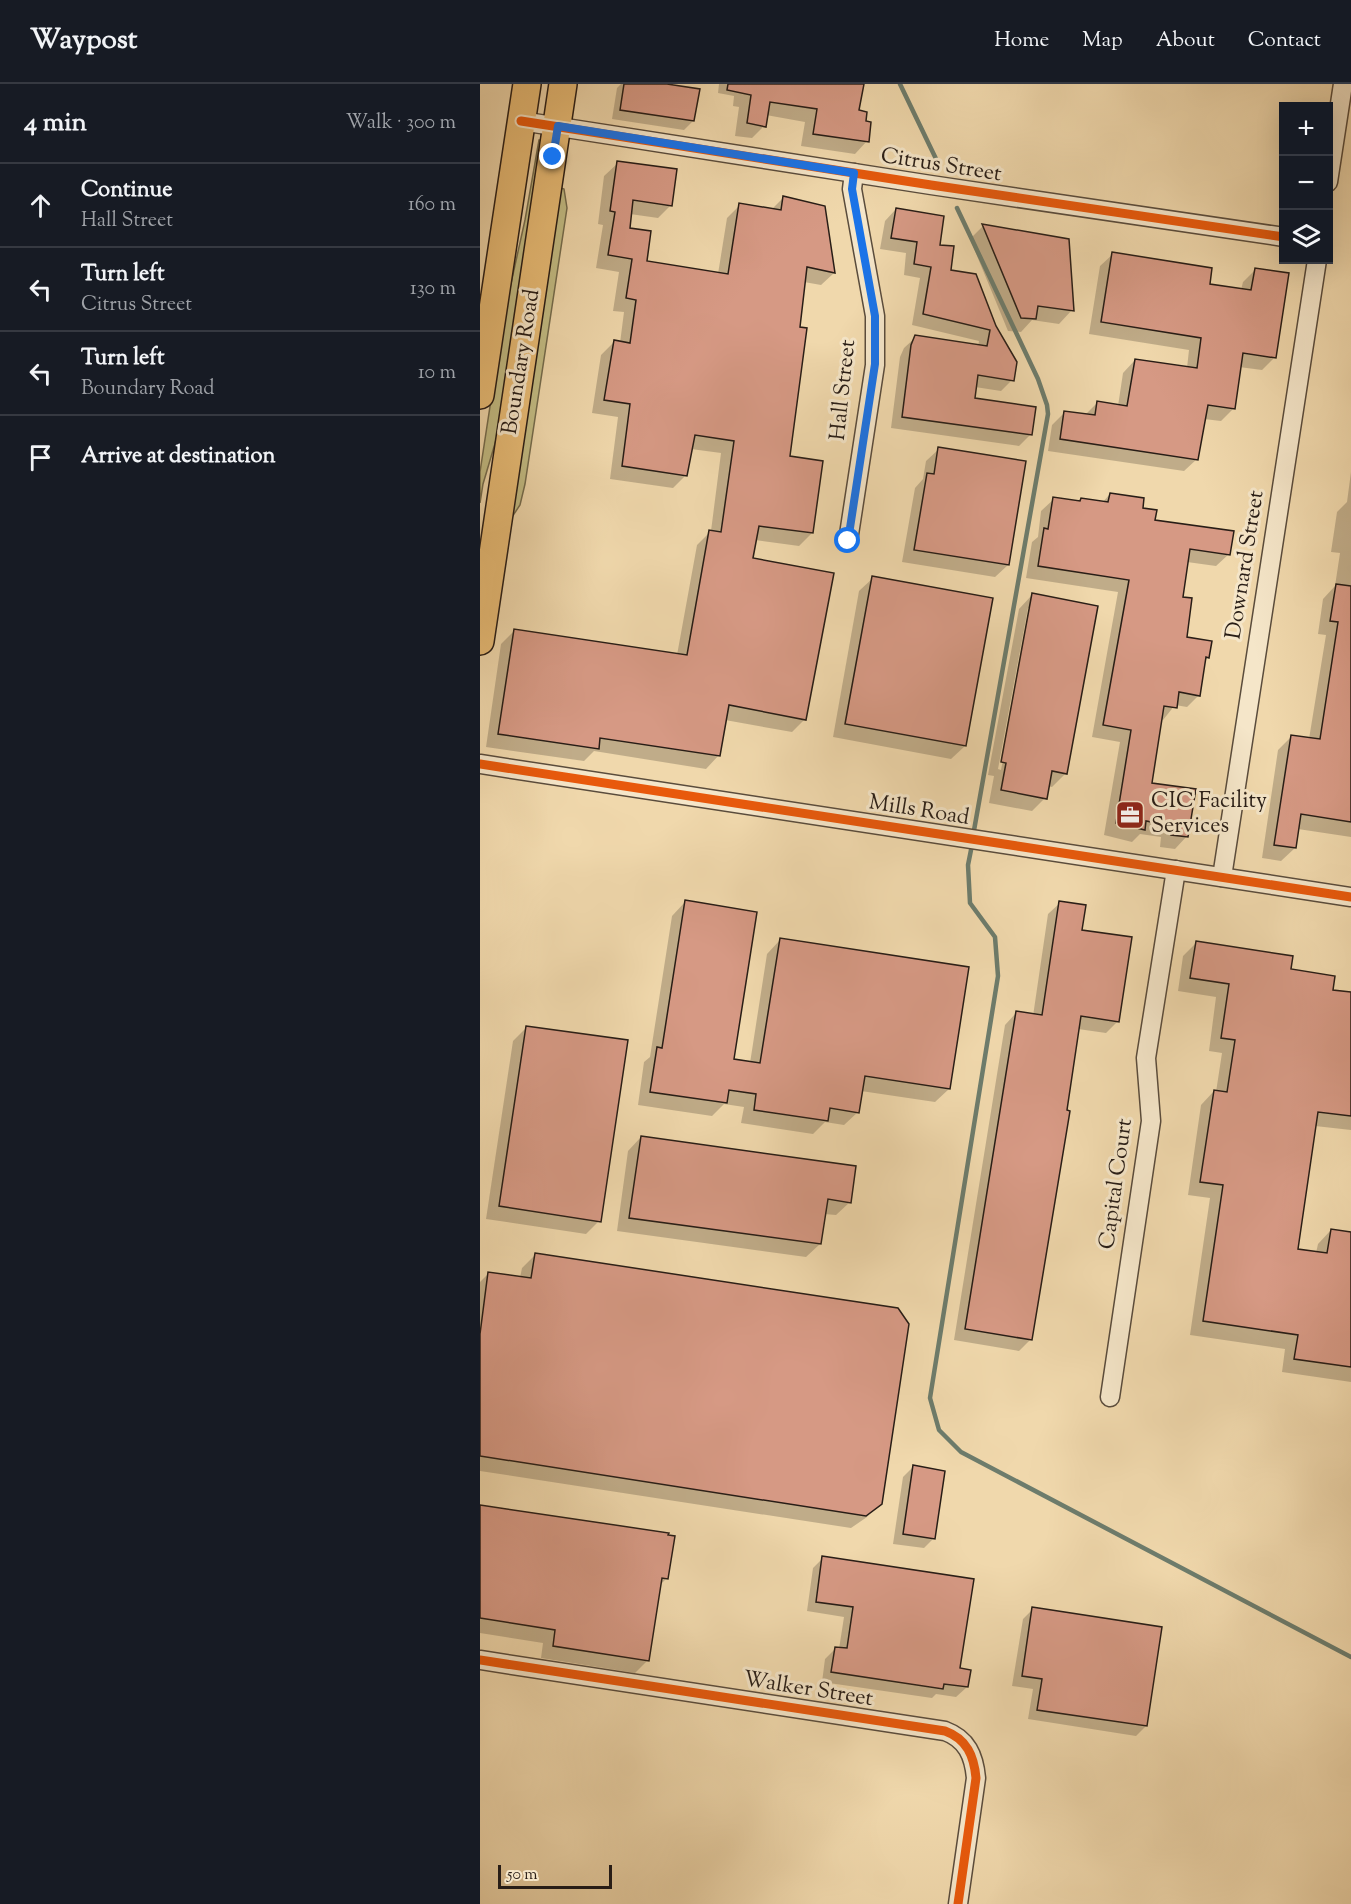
<!DOCTYPE html>
<meta charset="utf-8">
<style>
:root{--surface:#171b24;--page:#20242c;--text:#f1f3f6;--muted:#9ea1a6;--line:#363941}
body{margin:0;font-family:"Sorts Mill Goudy",serif;background:var(--page);color:var(--text)}
.controls{position:absolute;right:18px;top:18px;display:grid;overflow:hidden;border-radius:0px;box-shadow:0 6px 24px #0002}
.controls button{width:54px;height:54px;display:grid;place-items:center;padding:0;border:0;border-bottom:2px solid var(--line);background:var(--surface);color:var(--text);font:30px sans-serif}
.scale{position:absolute;left:18px;bottom:15px;width:114px;box-sizing:border-box;padding-left:6px;border:3px solid #281d16;border-top:0;font-size:16px;line-height:21px;white-space:nowrap;color:#281d16;-webkit-text-stroke:4px #f5e6c9;paint-order:stroke}
.stop{position:absolute;width:18px;height:18px;margin:-14px;border:4px solid #1a73e8;border-radius:50%;background:#fff}
.stop.end{background:#1a73e8;border-color:#fff;box-shadow:0 2px 6px #0008}
.list{margin:0;padding:0;list-style:none}
h2{display:flex;justify-content:space-between;align-items:center;height:78px;margin:0;padding:0 24px;font-size:26px}
h2 small{font-size:20px;font-weight:400;color:var(--muted)}
.list li{display:grid;grid-template-columns:39px 1fr auto;gap:18px;align-items:center;box-sizing:border-box;height:84px;padding:0 24px;border-top:2px solid var(--line)}
.list b{display:block;font-size:22px;white-space:nowrap}
.list p{margin:0;font-size:20px;white-space:nowrap;color:var(--muted)}
.list em{font-size:20px;font-style:normal;color:var(--muted)}
.icon{flex:none;width:33px;height:33px;fill:none;stroke:currentColor;stroke-width:2;stroke-linecap:round;stroke-linejoin:round}
.map{position:relative;flex:none;width:871px;height:1820px;overflow:hidden}
header{display:flex;align-items:center;gap:36px;box-sizing:border-box;height:84px;padding:0 30px;background:var(--surface);border-bottom:2px solid var(--line)}
header strong{font-size:28px}
nav{display:flex;gap:33px;margin-inline-start:auto;font-size:21px}
main{display:flex}
aside{flex:1;background:var(--surface)}
.map>svg:first-child{display:block}
.green{fill:#c2bc84;stroke:#756c4d;stroke-width:1.5}
.shadow{fill:#0003;fill-rule:evenodd}
.lines{fill:none;stroke-linecap:round;stroke-linejoin:round}
.stream{stroke:#6d7c6c;stroke-width:4.5}
.building{fill:#d69984;stroke:#281d16;stroke-width:1.5}
.minor-casing{stroke:#5a4c3c;stroke-width:21}
.primary-casing{stroke:#281d16;stroke-width:30}
.minor{stroke:#f5e6c9;stroke-width:18}
.primary{stroke:#e8bc76;stroke-width:27}
.cycleway-casing{stroke:#f5e6c9;stroke-width:13}
.cycleway{stroke:#e8590c;stroke-width:9}
.route{stroke:#1a73e8;stroke-width:8}
.labels{text-anchor:middle;dominant-baseline:central;stroke-width:6;stroke-linejoin:round;paint-order:stroke}
.street-label{font-size:22px;fill:#281d16;stroke:#f5e6c9}
.poi-label{font-size:22px;fill:#281d16;stroke:#f5e6c9;text-anchor:start}
</style>
<header>
<strong>Waypost</strong>
<nav><a>Home</a><a>Map</a><a>About</a><a>Contact</a></nav>
</header>
<main>
<aside>
<h2>4 min<small>Walk · 300 m</small></h2>
<ul class="list">
<li><svg class="icon" aria-label="ahead" viewBox="0 0 24 24"><path d="M12 20V5M6 11l6-6 6 6"/></svg><div><b>Continue</b><p>Hall Street</p></div><em>160 m</em></li>
<li><svg class="icon" aria-label="left" viewBox="0 0 24 24"><path d="M17 20v-9H6M10 6l-5 5 5 5"/></svg><div><b>Turn left</b><p>Citrus Street</p></div><em>130 m</em></li>
<li><svg class="icon" aria-label="left" viewBox="0 0 24 24"><path d="M17 20v-9H6M10 6l-5 5 5 5"/></svg><div><b>Turn left</b><p>Boundary Road</p></div><em>10 m</em></li>
<li><svg class="icon" aria-label="arrive" viewBox="0 0 24 24"><path d="M6 21V4h12l-3 4 3 4H6"/></svg><div><b>Arrive at destination</b></div></li>
</ul>
</aside>
<div class="map">
<svg width="871" height="1820" viewBox="0 0 871 1820">
<rect width="100%" height="100%" fill="#f0d8ac"/>
<filter id="stains"><feTurbulence type="fractalNoise" baseFrequency=".00333" numOctaves="4"/><feColorMatrix values="0 0 0 0 .2 0 0 0 0 .09 0 0 0 0 .02 0 0 0 .5 -.17"/></filter>
<radialGradient id="worn" r=".72"><stop offset=".6" stop-color="#630" stop-opacity="0"/><stop offset="1" stop-color="#630" stop-opacity=".3"/></radialGradient>
<g class="green">
<polygon points="59,56 62,56 19,346 3,400 0,419 0,388 24,231 45,136"/>
<polygon points="81,104 84,105 87,124 45,400 40,421 32,433"/>
</g>
<g class="shadow">
<polygon points="141,0 178,0 213,37 204,46 132,35 137,4"/>
<polygon points="239,0 382,0 378,27 384,38 387,57 375,70 321,62 325,38 286,31 284,42 272,54 255,52 259,23 253,22 254,12 238,9"/>
<polygon points="138,79 191,121 178,134 150,130 148,145 165,179 238,190 247,134 260,121 291,126 303,114 354,189 341,201 324,198 308,374 332,449 319,462 275,456 272,475 325,635 312,648 245,636 239,671 226,685 114,667 104,677 6,663 21,560 34,547 197,571 217,461 231,447 241,369 211,365 206,391 193,404 130,395 138,333 112,329 121,271 134,258 140,259 144,228 133,227 139,188 116,184 123,141 118,140 124,92"/>
<polygon points="416,125 458,162 470,187 495,192 532,296 521,307 495,303 493,315 551,350 539,362 411,344 420,273 424,264 436,253 498,262 499,257 432,241 440,194 424,191 426,169 400,165 405,137"/>
<polygon points="503,142 592,226 579,240 552,236 541,248 528,247 490,155"/>
<polygon points="633,170 728,201 761,206 763,198 775,186 795,273 782,286 759,283 753,325 741,337 724,335 717,375 704,387 568,367 572,341 585,328 605,331 617,319 638,322 643,289 655,276 707,284 709,266 609,250 620,182"/>
<polygon points="459,365 528,481 515,493 422,478 435,404 443,395 446,377"/>
<polygon points="871,388 871,753 818,745 815,764 801,777 782,774 798,666 812,652 829,655 846,551 838,550 843,515 855,502 860,469 851,468 857,428 867,418"/>
<polygon points="630,410 661,425 673,437 749,470 736,482 707,478 702,514 705,554 728,573 724,577 719,611 707,623 695,621 683,636 681,635 671,700 707,752 695,765 680,763 681,753 660,750 652,758 624,751 640,658 612,653 638,508 546,494 552,458 558,453 561,427 574,415 598,419 601,416 622,419"/>
<polygon points="393,494 485,662 471,675 353,653 379,507"/>
<path d="M552,511L586,689L572,703L567,702L565,714L552,727L509,719L514,692L508,691L539,525ZM548,524H551L521,686L518,685Z"/>
<polygon points="205,818 252,976 270,979 287,870 300,856 469,1005 455,1018 381,1007 378,1028 364,1041 345,1038 333,1050 261,1039 264,1023 244,1020 232,1032 158,1021 164,978 170,973 192,832"/>
<polygon points="580,819 600,847 638,937 626,949 598,945 551,1255 539,1267 474,1256 525,941 536,929 553,932 568,830"/>
<polygon points="717,858 809,886 851,907 871,910 871,1046 835,1042 816,1167 836,1169 838,1160 851,1146 871,1149 871,1298 802,1288 805,1265 710,1251 730,1114 708,1111 721,1021 734,1007 736,1008 742,969 729,967 736,913 698,907 703,872"/>
<polygon points="47,943 119,1137 106,1150 6,1135 33,957"/>
<polygon points="161,1053 370,1118 356,1131 344,1130 340,1160 326,1173 137,1147 148,1067"/>
<polygon points="55,1171 400,1419 387,1433 371,1444 0,1387 0,1198 8,1190 40,1194 42,1184"/>
<polygon points="433,1383 454,1454 444,1464 413,1460 423,1393"/>
<polygon points="0,1422 187,1494 179,1502 168,1576 155,1589 61,1574 63,1559 0,1549"/>
<polygon points="343,1474 479,1585 487,1603 476,1613 456,1610 452,1614 342,1598 345,1575 355,1565 359,1565 364,1533 327,1527 333,1484"/>
<polygon points="553,1525 666,1642 656,1652 548,1635 553,1605 532,1602 543,1535"/>
</g>
<g class="lines">
<g class="stream">
<polyline points="420,0 458,79"/>
<polyline points="477,124 558,295 567,321 568,330 493,752"/>
<polyline points="492,761 488,781 490,819 515,853 518,892 450,1314 459,1346 481,1368 871,1573"/>
</g>
</g>
<g class="building">
<polygon points="144,0 187,0 220,5 214,37 140,26"/>
<polygon points="248,0 384,0 379,26 387,28 386,37 391,38 389,58 333,50 337,25 290,18 286,43 267,39 271,11 247,6"/>
<polygon points="137,77 197,85 192,122 153,116 150,144 171,147 167,177 248,190 259,119 301,126 303,112 345,122 355,189 327,183 320,243 327,244 310,372 343,377 333,449 279,442 273,474 354,489 326,636 249,621 240,672 120,654 119,665 18,650 34,545 207,571 229,446 241,448 254,357 215,351 207,392 142,382 150,320 124,316 134,256 150,259 156,216 146,214 152,175 128,171 135,128 130,127"/>
<polygon points="416,124 464,132 460,161 474,162 471,186 496,190 516,242 537,278 534,297 498,291 495,314 556,323 552,351 422,333 431,261 435,251 507,262 510,246 443,230 451,183 434,180 437,158 411,154"/>
<polygon points="502,140 589,155 594,227 558,222 556,235 541,234"/>
<polygon points="632,168 732,184 730,200 771,206 775,184 809,189 796,274 763,269 755,325 728,321 718,376 580,355 584,327 615,331 617,317 647,322 655,275 717,284 721,254 621,238"/>
<polygon points="458,363 546,377 529,481 434,466 447,389 454,390"/>
<polygon points="630,409 664,414 663,424 677,426 675,436 754,447 750,471 710,465 703,513 712,514 707,553 732,557 729,574 726,573 720,612 699,608 697,624 684,622 672,699 716,705 708,753 691,751 692,742 666,737 665,746 636,739 651,646 623,641 649,496 558,482 564,444 568,445 573,413 600,417 601,414 628,418"/>
<polygon points="392,492 513,514 486,662 365,640"/>
<polygon points="856,500 871,502 871,738 821,730 816,764 794,761 811,651 840,655 858,538 850,537"/>
<polygon points="552,509 618,522 587,690 572,687 567,715 521,706 526,679 521,678"/>
<polygon points="205,816 277,828 254,975 280,979 300,854 489,883 470,1005 385,992 379,1029 350,1024 348,1037 274,1026 276,1010 249,1006 247,1019 170,1008 177,963 182,964"/>
<polygon points="579,817 606,821 602,846 652,853 639,938 601,932 587,1026 590,1027 552,1256 485,1245 536,927 562,931"/>
<polygon points="716,857 813,872 811,885 855,892 853,906 871,908 871,1032 838,1028 818,1165 847,1169 851,1145 871,1148 871,1283 814,1275 818,1251 723,1237 743,1101 720,1098 734,1006 747,1008 755,956 741,954 749,900 710,894"/>
<polygon points="46,942 148,956 121,1138 19,1122"/>
<polygon points="161,1052 376,1082 371,1119 348,1115 341,1160 149,1134"/>
<polygon points="55,1169 418,1224 429,1240 402,1420 386,1432 0,1372 0,1250 8,1188 51,1194"/>
<polygon points="433,1381 465,1387 455,1455 423,1450"/>
<polygon points="0,1421 189,1449 188,1451 195,1452 188,1495 182,1494 169,1577 73,1562 75,1546 0,1534"/>
<polygon points="342,1472 494,1495 480,1584 491,1586 488,1603 464,1600 463,1605 351,1588 355,1563 367,1564 373,1523 336,1518"/>
<polygon points="552,1523 682,1543 667,1642 557,1626 562,1595 542,1592"/>
</g>
<g class="lines">
<g class="minor-casing">
<g id="minor">
<polyline points="41,37 451,101 804,153"/>
<polyline points="848,98 863,0"/>
<polyline points="368,457 395,281 395,232 372,105 374,89"/>
<polyline points="0,680 871,813"/>
<polyline points="742,793 837,176"/>
<polyline points="630,1313 671,1037 666,974 696,786"/>
<path d="M0,1576L465,1647C487,1655 494,1672 496,1694L478,1820"/>
</g>
</g>
<g class="primary-casing">
<g id="primary">
<polyline points="0,311 47,0"/>
<polyline points="0,557 83,0"/>
</g>
</g>
<use href="#minor" class="minor"/>
<use href="#primary" class="primary"/>
<g class="cycleway-casing">
<g id="cycleway">
<polyline points="41,37 451,101 804,153"/>
<polyline points="0,680 871,813"/>
<path d="M0,1576L465,1647C487,1655 494,1672 496,1694L478,1820"/>
</g>
</g>
<use href="#cycleway" class="cycleway"/>
</g>
<g class="lines">
<polyline class="route" points="73,73 78,42 374,89 372,105 395,232 395,280 368,457"/>
</g>
<defs>
<g id="office-square" transform="scale(1.5)"><rect x="-9" y="-9" width="18" height="18" rx="4" fill="#8f2418" stroke="#f5e6c9"/><path d="M-6-3h4V-5.5h4V-3h4V5H-6ZM-1-4.5V-3h2v-1.5ZM-6 0V1H6V0Z" fill="#fff"/></g>
</defs>
<g fill-rule="evenodd">
<use href="#office-square" x="650" y="731"/>
</g>
<g class="labels">
<g class="street-label">
<text transform="translate(461 82) rotate(9)">Citrus Street</text>
<text transform="translate(42 278) rotate(-81)">Boundary Road</text>
<text transform="translate(364 306) rotate(-84)">Hall Street</text>
<text transform="translate(766 481) rotate(-81)">Downard Street</text>
<text transform="translate(439 727) rotate(9)">Mills Road</text>
<text transform="translate(637 1100) rotate(-82)">Capital Court</text>
<text transform="translate(328 1606) rotate(9)">Walker Street</text>
</g>
<g class="poi-label">
<text x="671" y="718">CIC Facility<tspan x="671" dy="25">Services</tspan></text>
</g>
</g>
<rect width="100%" height="100%" filter="url(#stains)"/>
<rect width="100%" height="100%" fill="url(#worn)"/>
</svg>
<div class="controls">
<button>+</button>
<button>−</button>
<button><svg class="icon" aria-label="layers" viewBox="0 0 24 24"><path d="M12 4l9 5-9 5-9-5zM3 14l9 5 9-5"/></svg></button>
</div>
<div class="scale">50 m</div>
<div class="stop" style="left:368px;top:457px"></div>
<div class="stop end" style="left:73px;top:73px"></div>
</div>
</main>
